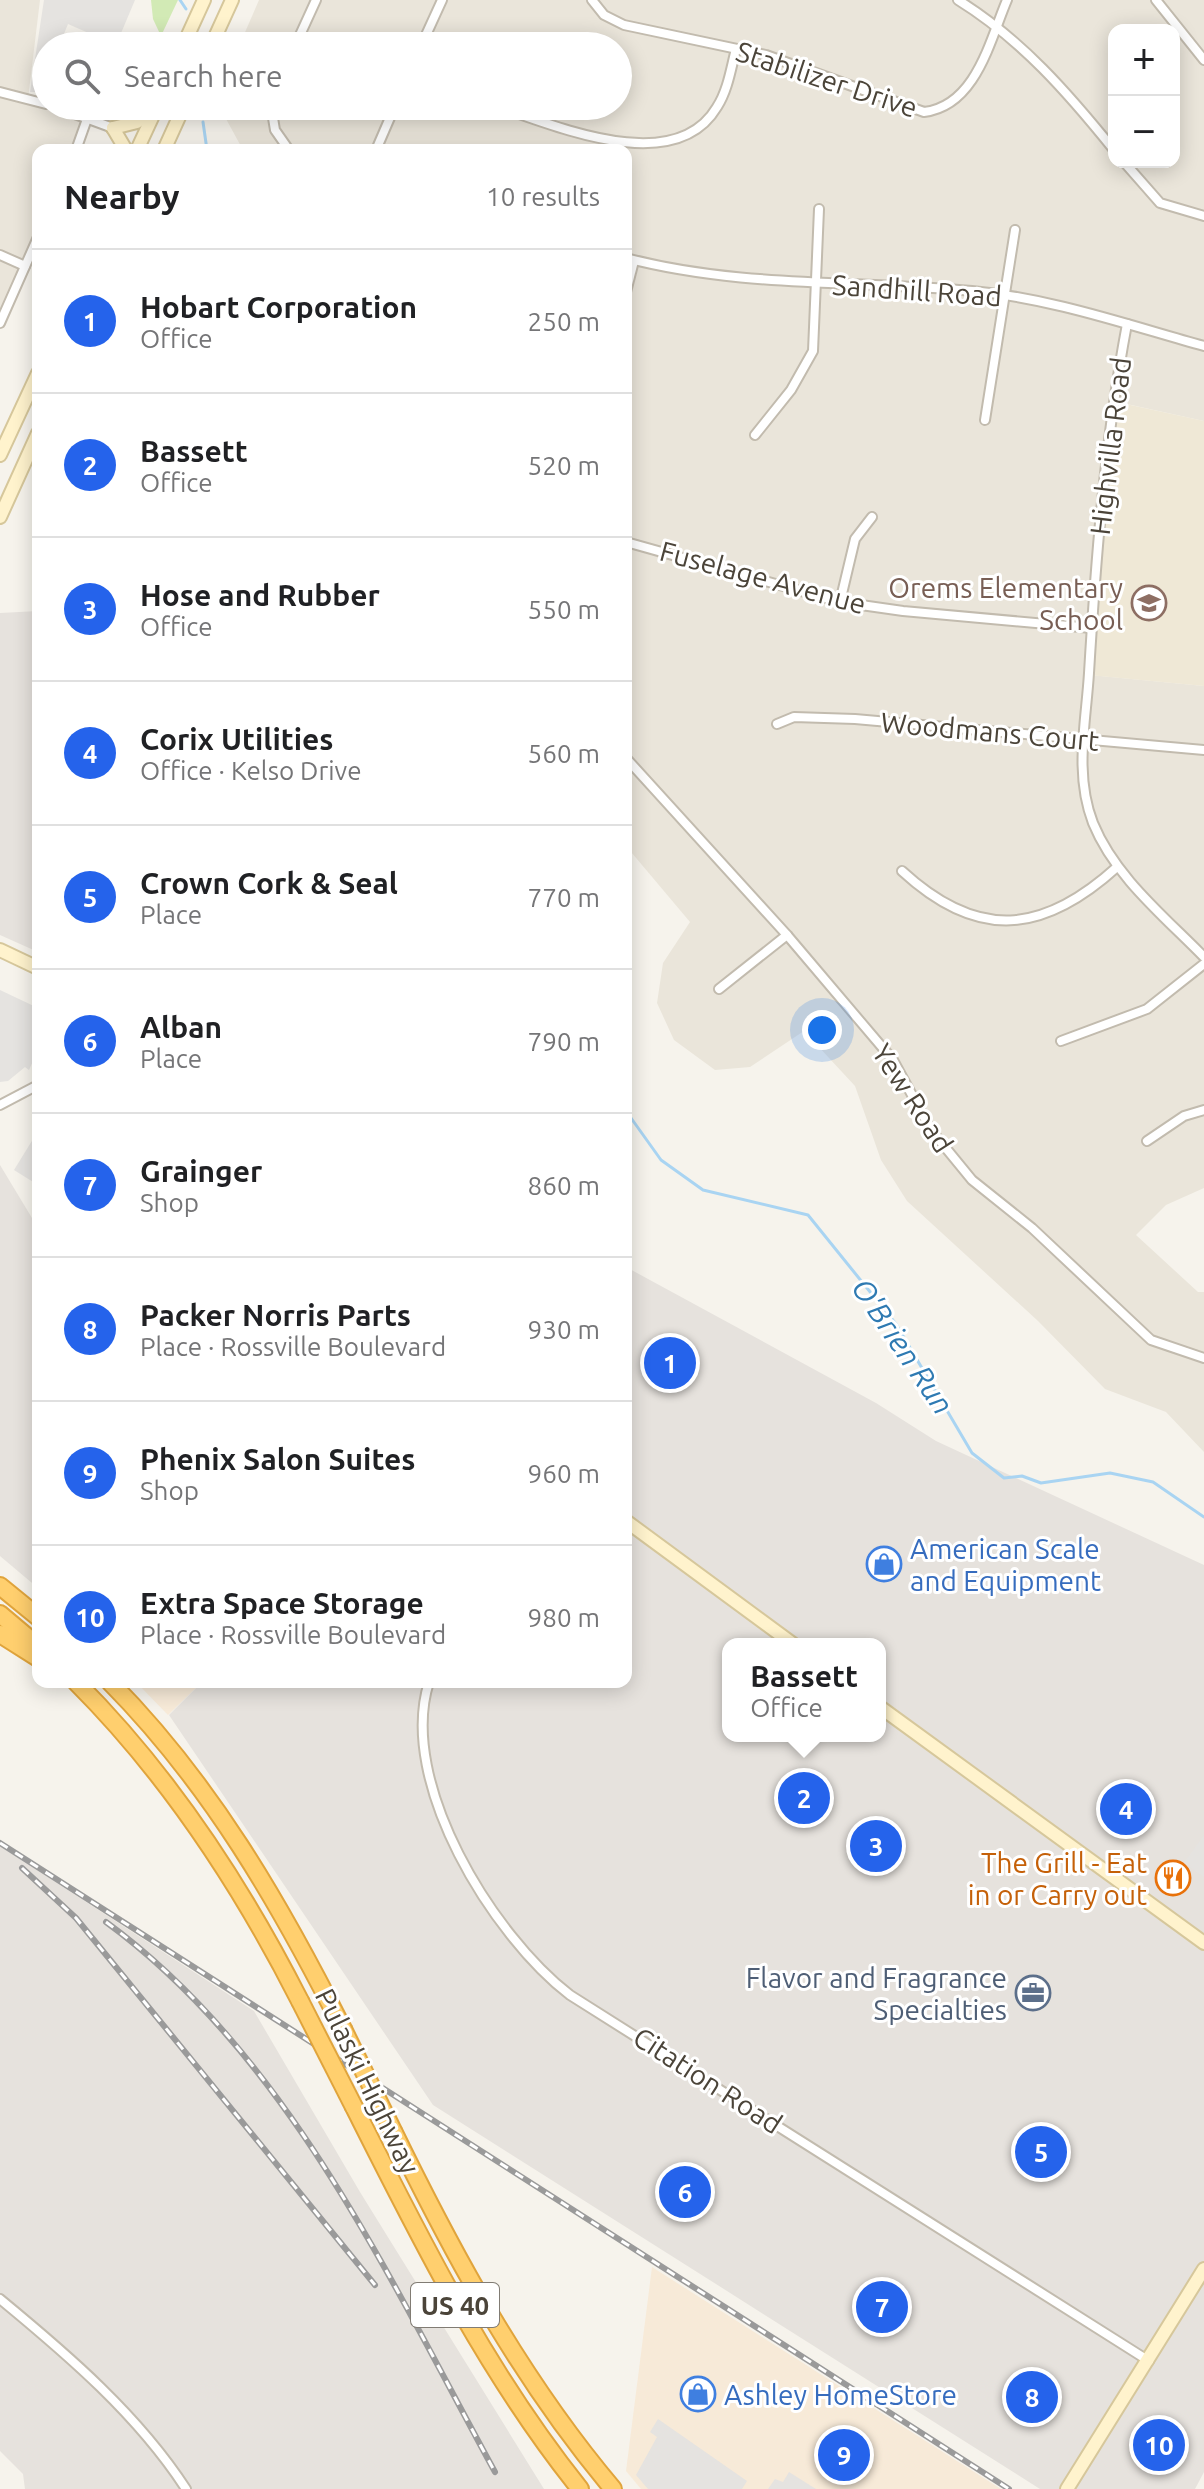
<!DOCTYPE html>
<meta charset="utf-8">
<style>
:root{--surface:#fff;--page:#f2f2f2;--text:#202124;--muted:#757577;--line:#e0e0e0;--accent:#2563eb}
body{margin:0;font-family:Ubuntu,sans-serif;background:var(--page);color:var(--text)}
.controls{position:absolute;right:24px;top:24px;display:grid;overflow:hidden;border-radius:16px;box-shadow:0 4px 20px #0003}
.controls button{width:72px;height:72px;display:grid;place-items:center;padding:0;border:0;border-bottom:2px solid var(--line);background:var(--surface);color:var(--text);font:40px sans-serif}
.you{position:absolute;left:822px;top:1030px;width:28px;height:28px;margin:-20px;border:6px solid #fff;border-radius:50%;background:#1a73e8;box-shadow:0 0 0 12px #1a73e833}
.badge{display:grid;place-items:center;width:52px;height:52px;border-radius:50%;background:var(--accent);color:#fff;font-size:26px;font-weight:700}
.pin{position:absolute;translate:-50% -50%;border:4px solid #fff;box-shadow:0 2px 8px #0006}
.popup{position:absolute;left:722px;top:1638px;width:164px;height:104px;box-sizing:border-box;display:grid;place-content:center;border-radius:16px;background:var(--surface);filter:drop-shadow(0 2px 6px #0005);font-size:26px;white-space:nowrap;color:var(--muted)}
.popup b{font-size:30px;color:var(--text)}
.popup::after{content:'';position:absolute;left:50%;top:100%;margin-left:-16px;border:16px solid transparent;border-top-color:var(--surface)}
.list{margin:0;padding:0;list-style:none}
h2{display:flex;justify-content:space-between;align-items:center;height:104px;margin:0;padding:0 32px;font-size:34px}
h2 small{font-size:26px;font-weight:400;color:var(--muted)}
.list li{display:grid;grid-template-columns:52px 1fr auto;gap:24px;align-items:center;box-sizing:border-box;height:144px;padding:0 32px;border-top:2px solid var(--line)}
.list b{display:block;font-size:30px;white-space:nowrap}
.list p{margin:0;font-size:26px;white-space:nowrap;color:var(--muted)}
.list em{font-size:26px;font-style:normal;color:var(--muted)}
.icon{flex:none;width:44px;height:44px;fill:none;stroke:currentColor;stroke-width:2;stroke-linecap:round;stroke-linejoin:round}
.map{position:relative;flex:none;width:1204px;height:2489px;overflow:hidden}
.search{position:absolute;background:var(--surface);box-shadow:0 4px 20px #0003;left:32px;top:32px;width:600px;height:88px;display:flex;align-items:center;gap:20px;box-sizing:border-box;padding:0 28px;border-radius:44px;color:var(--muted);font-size:30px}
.panel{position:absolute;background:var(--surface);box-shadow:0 4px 20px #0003;left:32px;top:144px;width:600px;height:1544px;border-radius:16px}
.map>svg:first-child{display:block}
.residential{fill:#eae5da;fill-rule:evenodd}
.commercial{fill:#f7ead8}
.industrial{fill:#e6e2dd;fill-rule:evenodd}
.education{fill:#efe8d6}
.green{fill:#d2eab5}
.parking{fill:#e5e3e0}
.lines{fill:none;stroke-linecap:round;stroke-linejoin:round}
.stream{stroke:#a9d4f2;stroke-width:3}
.street-casing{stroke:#c2bbae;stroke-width:12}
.secondary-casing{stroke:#d6c79b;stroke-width:16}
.highway-casing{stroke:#e0a43c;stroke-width:20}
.street{stroke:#fff;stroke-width:8}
.secondary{stroke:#fff3cd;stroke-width:12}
.highway{stroke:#ffcf6e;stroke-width:16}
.rail-casing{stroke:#9a9a9a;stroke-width:6}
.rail{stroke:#fff;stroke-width:3;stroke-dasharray:9;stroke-linecap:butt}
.highway-bridge-casing{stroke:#e0a43c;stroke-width:20;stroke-linecap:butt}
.highway-bridge{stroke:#ffcf6e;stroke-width:16}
.labels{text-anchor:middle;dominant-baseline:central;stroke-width:6;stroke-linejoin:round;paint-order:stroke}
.shield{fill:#fff;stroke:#817c74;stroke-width:2}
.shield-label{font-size:26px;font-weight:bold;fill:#4b4439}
.street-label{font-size:28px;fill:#4b4439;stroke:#fff}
.education-label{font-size:28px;fill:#785e54;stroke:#fff;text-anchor:end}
.shop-label{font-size:28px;fill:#366cbe;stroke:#fff;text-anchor:start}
.food-label{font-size:28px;fill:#c56008;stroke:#fff;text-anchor:end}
.service-label{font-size:28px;fill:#4e5e75;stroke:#fff;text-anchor:end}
.water-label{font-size:30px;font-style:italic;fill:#2e7ab2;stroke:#fff}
</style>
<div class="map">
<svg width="1204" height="2489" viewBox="0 0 1204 2489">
<rect width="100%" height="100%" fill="#f6f3ec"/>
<g class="residential">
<polygon points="0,0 40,0 28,99 87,119 75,150 38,150 38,237 0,321"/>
<path d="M259,0H1204V421L1113,401L1090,675L1204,686V1188L1166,1205L1136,1235L1198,1292H1204V1452L1166,1412L1105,1389L1038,1321L907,1201L881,1160L855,1086L804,1031L750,1067L715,1070L674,1040L657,1003L663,963L690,922L626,846V150H243L219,106H618V46H239ZM1114,30H1174V162H1114Z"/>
</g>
<g class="commercial">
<polygon points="136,1682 202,1682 168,1715"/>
<polygon points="652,2267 1001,2489 641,2489 626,2471"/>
</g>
<g class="industrial">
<polygon points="38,611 38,952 0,935 0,613"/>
<polygon points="0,1165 38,1228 38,1588 0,1556"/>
<path d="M626,1267L876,1403L936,1441L1204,1565V2472L1195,2489H1040L433,2105L169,1715L202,1682H626ZM728,1644H880V1736H728Z"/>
<polygon points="0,1846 254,2011 360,2192 544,2489 25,2489 23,2474 0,2451"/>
</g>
<polygon class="education" points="1112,401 1204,421 1204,686 1089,675"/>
<polygon class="green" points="151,0 178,0 161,36 153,19"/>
<g class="parking">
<polygon points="44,0 135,0 116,45 68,24 59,46 46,46 46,74 38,92 30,92"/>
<polygon points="0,990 38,1008 38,1050 29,1070 25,1067 8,1081 0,1082"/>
<polygon points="38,1131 38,1185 14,1170"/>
<polygon points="1204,1835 1204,1877 1184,1863"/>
<polygon points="658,2419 747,2481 742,2489 648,2489 636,2475 657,2437 650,2432"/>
<polygon points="789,2472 816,2489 768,2489 775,2479 783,2482"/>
</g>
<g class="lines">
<g class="stream">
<polyline points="180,0 186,9"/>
<polyline points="203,122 207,150"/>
<polyline points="626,1111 661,1160 703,1190 808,1215 896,1324 972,1453 1004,1478 1022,1476 1041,1483 1110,1473 1153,1482 1204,1517"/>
</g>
<g class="street-casing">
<g id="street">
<path d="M592,0L604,15L624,25L766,55L924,112C976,106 990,40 1007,0"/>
<path d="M958,0C1021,39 1068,93 1114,150"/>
<polyline points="1156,0 1204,60"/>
<polyline points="295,46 316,0"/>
<polyline points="421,46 442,0"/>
<polyline points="0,92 46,104"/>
<polyline points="53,106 113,128"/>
<polyline points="271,106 275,130 289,150"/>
<path d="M496,106C556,126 675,178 717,107C728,90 731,68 736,49"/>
<polyline points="76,150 87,119"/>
<polyline points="376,150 395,106"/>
<polyline points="1124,162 1160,203 1204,216"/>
<polyline points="0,255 25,266"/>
<path d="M626,258C740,288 856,280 972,291C1051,298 1128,325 1204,346"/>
<polyline points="626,292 634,261"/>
<polyline points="0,323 38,237"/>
<path d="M1127,324C1105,440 1096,556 1089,673C1086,723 1074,774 1093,823C1115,877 1165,917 1204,957"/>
<polyline points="985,420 1015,230"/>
<polyline points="755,435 791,390 813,351 819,209"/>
<polyline points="626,542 840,602 903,611 1091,628"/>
<polyline points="840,602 855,539 872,517"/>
<polyline points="777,724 794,717 855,719 1204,750"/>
<polyline points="626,758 787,935 893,1060 931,1130 972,1180 1032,1228 1151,1340 1204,1358"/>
<path d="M902,871C978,941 1043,934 1117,867"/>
<polyline points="719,989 787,935"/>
<polyline points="1061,1041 1147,1009 1204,964"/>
<polyline points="0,1105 38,1085"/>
<polyline points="1147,1141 1184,1116 1204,1110"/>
<path d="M429,1682C397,1782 493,1936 570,1995L1149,2361"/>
<path d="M0,2299C68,2355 138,2415 186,2489"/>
</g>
</g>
<g class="secondary-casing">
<g id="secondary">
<polyline points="183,46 204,0"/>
<polyline points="211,46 232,0"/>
<polyline points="113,128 137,122 156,106"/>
<polyline points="113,128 126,150"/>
<polyline points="137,150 156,109"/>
<polyline points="164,150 184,106"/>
<polyline points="0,455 38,373"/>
<polyline points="0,517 38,433"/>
<polyline points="0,950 38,968"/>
<polyline points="626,1521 793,1644"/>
<polyline points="880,1707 1204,1943"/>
<polyline points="1067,2489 1204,2269"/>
</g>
</g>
<g class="highway-casing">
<g id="highway">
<polyline points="0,1586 38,1617"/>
<polyline points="0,1614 38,1646"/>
<polyline points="0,1634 38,1658"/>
<path d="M76,1682C169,1775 241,1885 300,2001"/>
<path d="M110,1682C210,1783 279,1902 343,2029"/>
<path d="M354,2107C421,2240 486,2372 580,2489"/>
<path d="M394,2133C456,2260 522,2381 613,2489"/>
</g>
</g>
<use href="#street" class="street"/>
<use href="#secondary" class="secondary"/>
<use href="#highway" class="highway"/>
<g class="rail-casing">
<g id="rail">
<polyline points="0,1843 1009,2489"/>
<polyline points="22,1868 76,1918 375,2285"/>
<path d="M106,1922C288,2055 390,2280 495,2472"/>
</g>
</g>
<use href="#rail" class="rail"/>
<g class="highway-bridge-casing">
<g id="highway-bridge">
<polyline points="300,2001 354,2107"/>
<polyline points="343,2029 394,2133"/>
</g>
</g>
<use href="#highway-bridge" class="highway-bridge"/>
</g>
<defs>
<g id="school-ring" transform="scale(1.8)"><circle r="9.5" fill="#fff" stroke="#8d6e63" stroke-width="1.5"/><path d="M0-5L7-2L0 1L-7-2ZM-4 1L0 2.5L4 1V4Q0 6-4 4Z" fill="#8d6e63"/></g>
<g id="shop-ring" transform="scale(1.8)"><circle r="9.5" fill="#fff" stroke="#3f7fe0" stroke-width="1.5"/><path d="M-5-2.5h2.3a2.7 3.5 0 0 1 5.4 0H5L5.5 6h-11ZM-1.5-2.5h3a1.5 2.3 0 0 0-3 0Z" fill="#3f7fe0"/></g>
<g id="restaurant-ring" transform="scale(1.8)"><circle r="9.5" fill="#fff" stroke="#e8710a" stroke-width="1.5"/><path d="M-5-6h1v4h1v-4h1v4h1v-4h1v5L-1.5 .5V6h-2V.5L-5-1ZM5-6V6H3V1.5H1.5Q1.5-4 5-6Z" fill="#e8710a"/></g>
<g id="office-ring" transform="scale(1.8)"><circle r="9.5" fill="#fff" stroke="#5c6f8a" stroke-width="1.5"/><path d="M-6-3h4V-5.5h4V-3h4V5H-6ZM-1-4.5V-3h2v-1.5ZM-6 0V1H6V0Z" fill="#5c6f8a"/></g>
</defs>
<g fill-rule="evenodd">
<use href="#school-ring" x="1149" y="603"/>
<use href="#shop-ring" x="884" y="1564"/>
<use href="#restaurant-ring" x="1173" y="1878"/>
<use href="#office-ring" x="1033" y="1993"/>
<use href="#shop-ring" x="698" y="2394"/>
</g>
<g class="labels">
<rect class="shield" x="411" y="2283" width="88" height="44" rx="6"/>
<g class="shield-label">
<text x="455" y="2305">US 40</text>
</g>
<g class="street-label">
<text transform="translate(827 79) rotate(18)">Stabilizer Drive</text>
<text transform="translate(917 290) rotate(4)">Sandhill Road</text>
<text transform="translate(1110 446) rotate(-83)">Highvilla Road</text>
<text transform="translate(763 577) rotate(15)">Fuselage Avenue</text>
<text transform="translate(990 731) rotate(5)">Woodmans Court</text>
<text transform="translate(913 1098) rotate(57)">Yew Road</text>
<text transform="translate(708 2080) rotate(33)">Citation Road</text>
<text transform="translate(368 2081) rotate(64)">Pulaski Highway</text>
</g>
<g class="education-label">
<text x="1123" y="587">Orems Elementary<tspan x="1123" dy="32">School</tspan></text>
</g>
<g class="shop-label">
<text x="910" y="1548">American Scale<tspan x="910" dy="32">and Equipment</tspan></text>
<text x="724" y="2394">Ashley HomeStore</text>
</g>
<g class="food-label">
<text x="1147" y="1862">The Grill - Eat<tspan x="1147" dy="32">in or Carry out</tspan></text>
</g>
<g class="service-label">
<text x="1007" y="1977">Flavor and Fragrance<tspan x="1007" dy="32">Specialties</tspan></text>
</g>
<g class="water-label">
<text transform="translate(903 1346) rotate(56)">O'Brien Run</text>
</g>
</g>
</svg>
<div class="controls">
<button>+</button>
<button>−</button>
</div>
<div class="you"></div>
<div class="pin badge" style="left:670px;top:1363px">1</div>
<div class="pin badge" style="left:804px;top:1798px">2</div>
<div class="popup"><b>Bassett</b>Office</div>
<div class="pin badge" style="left:876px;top:1846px">3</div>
<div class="pin badge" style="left:1126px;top:1809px">4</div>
<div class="pin badge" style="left:1041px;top:2152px">5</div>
<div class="pin badge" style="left:685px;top:2192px">6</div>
<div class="pin badge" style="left:882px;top:2307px">7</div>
<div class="pin badge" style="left:1032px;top:2397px">8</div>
<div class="pin badge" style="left:844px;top:2455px">9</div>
<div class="pin badge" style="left:1159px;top:2445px">10</div>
<div class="search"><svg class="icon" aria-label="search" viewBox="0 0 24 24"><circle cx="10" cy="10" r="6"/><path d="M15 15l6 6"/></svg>Search here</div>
<section class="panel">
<h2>Nearby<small>10 results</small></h2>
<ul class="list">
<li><span class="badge">1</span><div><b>Hobart Corporation</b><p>Office</p></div><em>250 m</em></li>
<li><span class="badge">2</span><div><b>Bassett</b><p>Office</p></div><em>520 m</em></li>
<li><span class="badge">3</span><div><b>Hose and Rubber</b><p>Office</p></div><em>550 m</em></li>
<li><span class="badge">4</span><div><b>Corix Utilities</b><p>Office · Kelso Drive</p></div><em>560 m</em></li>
<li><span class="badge">5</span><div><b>Crown Cork &amp; Seal</b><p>Place</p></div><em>770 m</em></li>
<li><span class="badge">6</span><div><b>Alban</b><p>Place</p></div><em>790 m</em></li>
<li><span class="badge">7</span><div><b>Grainger</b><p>Shop</p></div><em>860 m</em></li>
<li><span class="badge">8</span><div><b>Packer Norris Parts</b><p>Place · Rossville Boulevard</p></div><em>930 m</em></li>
<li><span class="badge">9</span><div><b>Phenix Salon Suites</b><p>Shop</p></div><em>960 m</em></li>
<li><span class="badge">10</span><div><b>Extra Space Storage</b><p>Place · Rossville Boulevard</p></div><em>980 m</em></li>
</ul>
</section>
</div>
